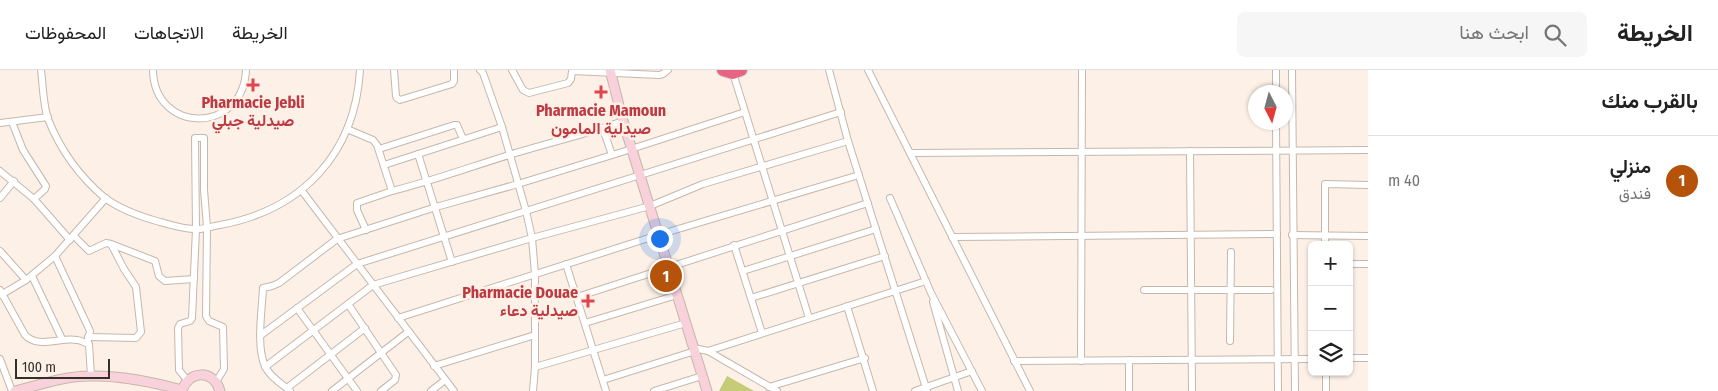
<!DOCTYPE html>
<html lang="ar">
<meta charset="utf-8">
<style>
:root{--surface:#fff;--page:#f6f6f6;--text:#222;--muted:#767676;--line:#e0e0e0;--accent:#b45309}
body{margin:0;font-family:"Fira Sans Condensed",Vazirmatn,sans-serif;background:var(--page);color:var(--text);direction:rtl}
.controls{position:absolute;right:15px;bottom:15px;display:grid;overflow:hidden;border-radius:8px;box-shadow:0 1px 4px #0004}
.controls button{width:45px;height:45px;display:grid;place-items:center;padding:0;border:0;border-bottom:1px solid var(--line);background:var(--surface);color:var(--text);font:25px sans-serif}
.compass{position:absolute;left:1248px;top:15px;width:45px;height:45px;border-radius:50%;background:var(--surface);box-shadow:0 1px 4px #0004;rotate:174deg}
.scale{position:absolute;left:15px;bottom:12px;width:95px;box-sizing:border-box;padding-left:5px;border:2px solid #352f2b;border-top:0;font-size:14px;line-height:18px;white-space:nowrap;color:#352f2b;-webkit-text-stroke:4px #fdf1e7;paint-order:stroke}
.you{position:absolute;left:659px;top:168px;width:18px;height:18px;margin:-12px;border:4px solid #fff;border-radius:50%;background:#1a73e8;box-shadow:0 0 0 8px #1a73e833}
.badge{display:grid;place-items:center;width:32px;height:32px;border-radius:50%;background:var(--accent);color:#fff;font-size:16px;font-weight:700}
.pin{position:absolute;translate:-50% -50%;border:2px solid #fff;box-shadow:0 1px 5px #0006}
.list{margin:0;padding:0;list-style:none}
h2{display:flex;justify-content:space-between;align-items:center;height:65px;margin:0;padding:0 20px;font-size:21px}
h2 small{font-size:16px;font-weight:400;color:var(--muted)}
.list li{display:grid;grid-template-columns:32px 1fr auto;gap:15px;align-items:center;box-sizing:border-box;height:90px;padding:0 20px;border-top:1px solid var(--line)}
.list b{display:block;font-size:19px;white-space:nowrap}
.list p{margin:0;font-size:16px;white-space:nowrap;color:var(--muted)}
.list em{font-size:16px;font-style:normal;color:var(--muted)}
.icon{flex:none;width:28px;height:28px;fill:none;stroke:currentColor;stroke-width:2;stroke-linecap:round;stroke-linejoin:round}
.map{position:relative;flex:none;width:1368px;height:321px;overflow:hidden;direction:ltr}
header{display:flex;align-items:center;gap:30px;box-sizing:border-box;height:70px;padding:0 25px;background:var(--surface);border-bottom:1px solid var(--line)}
header strong{font-size:24px}
nav{display:flex;gap:28px;margin-inline-start:auto;font-size:18px}
.search{width:350px;height:45px;background:var(--page);display:flex;align-items:center;gap:12px;box-sizing:border-box;padding:0 18px;border-radius:8px;color:var(--muted);font-size:19px}
main{display:flex}
aside{flex:1;background:var(--surface)}
.map>svg:first-child{display:block}
.green{fill:#c6cb77}
.lines{fill:none;stroke-linecap:round;stroke-linejoin:round}
.street-casing{stroke:#c5b7ac;stroke-width:8}
.secondary-casing{stroke:#c5b7ac;stroke-width:11}
.highway-casing{stroke:#d7d5d5;stroke-width:14}
.street{stroke:#fff;stroke-width:6}
.secondary{stroke:#f8d1da;stroke-width:9}
.highway{stroke:#e66583;stroke-width:12}
.health-dot{fill:#e0444e;stroke:#fdf1e7;stroke-width:2}
.labels{text-anchor:middle;dominant-baseline:central;stroke-width:5;stroke-linejoin:round;paint-order:stroke}
.health-label{font-size:16px;font-weight:bold;fill:#be3a42;stroke:#fdf1e7}
</style>
<header>
<strong>الخريطة</strong>
<div class="search"><svg class="icon" aria-label="search" viewBox="0 0 24 24"><circle cx="10" cy="10" r="6"/><path d="M15 15l6 6"/></svg>ابحث هنا</div>
<nav><a>الخريطة</a><a>الاتجاهات</a><a>المحفوظات</a></nav>
</header>
<main>
<aside>
<h2>بالقرب منك<small></small></h2>
<ul class="list">
<li><span class="badge">1</span><div><b>منزلي</b><p>فندق</p></div><em>40 m</em></li>
</ul>
</aside>
<div class="map">
<svg width="1368" height="321" viewBox="0 0 1368 321">
<rect width="100%" height="100%" fill="#fdf1e7"/>
<polygon class="green" points="727,306 754,321 719,321"/>
<g class="lines">
<g class="street-casing">
<g id="street">
<path d="M41,0C43,16 43,34 48,49C60,79 80,107 105,128C121,140 142,147 160,152C172,155 186,160 198,159C205,159 213,156 220,155C302,140 355,84 360,0"/>
<path d="M153,0C154,64 243,65 246,0"/>
<polyline points="394,0 396,26 397,28 400,30 452,14 454,11 454,0"/>
<polyline points="480,0 483,3 502,57 526,141 532,168 535,204 535,297 533,321"/>
<polyline points="512,0 523,20 529,23 568,13 571,9 572,1 659,5 663,4 668,0"/>
<polyline points="829,0 848,71 927,321"/>
<polyline points="868,0 1030,321"/>
<polyline points="1276,0 1276,22"/>
<polyline points="1292,0 1295,321"/>
<polyline points="733,3 809,248"/>
<polyline points="12,52 23,80 46,116 45,119 34,129"/>
<polyline points="1276,52 1278,321"/>
<polyline points="0,53 48,47"/>
<path d="M347,59L373,70L377,75L392,121C432,111 470,97 509,85C547,73 585,65 623,51"/>
<polyline points="603,59 612,85"/>
<polyline points="379,79 454,55 457,55 463,69"/>
<polyline points="1190,81 1192,321"/>
<polyline points="910,83 1368,80"/>
<polyline points="418,84 452,192"/>
<polyline points="384,95 502,57"/>
<polyline points="0,101 34,129 70,170"/>
<polyline points="302,121 454,321"/>
<polyline points="0,128 14,111"/>
<polyline points="890,128 931,223 982,321"/>
<polyline points="366,160 357,140 357,133 392,121"/>
<polyline points="1292,165 1368,166"/>
<polyline points="74,166 89,181 106,173 111,174 124,199 136,217 141,262 136,268 88,267"/>
<polyline points="952,167 1277,164"/>
<polyline points="111,174 155,191 159,206 165,211 194,209"/>
<polyline points="734,175 762,263"/>
<polyline points="1325,175 1325,114 1368,115"/>
<polyline points="0,181 26,210"/>
<polyline points="55,186 90,261 88,270"/>
<polyline points="566,194 606,321"/>
<polyline points="1349,194 1368,194"/>
<polyline points="743,201 876,159"/>
<polyline points="32,206 62,269"/>
<path d="M0,220L25,265C38,279 60,267 77,270C81,270 85,273 89,274L91,306"/>
<polyline points="1144,220 1271,220"/>
<polyline points="1,225 26,210 55,186 106,128"/>
<polyline points="577,227 868,133"/>
<polyline points="751,228 885,186"/>
<polyline points="933,232 958,321"/>
<polyline points="348,234 396,305 395,310 381,321"/>
<polyline points="847,236 873,321"/>
<polyline points="297,238 357,321"/>
<polyline points="398,248 658,165 859,105"/>
<polyline points="585,253 677,225"/>
<polyline points="261,265 357,194 841,42"/>
<polyline points="1230,271 1231,182"/>
<polyline points="694,278 708,281 926,211"/>
<polyline points="708,281 777,321"/>
<polyline points="1349,288 1368,288"/>
<polyline points="0,289 12,321"/>
<polyline points="1014,291 1312,289"/>
<polyline points="1081,291 1082,0"/>
<polyline points="434,296 535,265"/>
<polyline points="265,297 373,215 532,168 650,136 703,114 848,71"/>
<polyline points="535,297 686,253"/>
<polyline points="1326,302 1326,321"/>
<polyline points="187,310 179,300 178,258 180,254 190,251 192,248 196,159 195,68 204,68 204,120 207,157 206,246 209,251 223,257 224,299 216,312"/>
<polyline points="603,310 695,281"/>
<polyline points="769,317 865,288"/>
<polyline points="287,318 365,258"/>
<path d="M290,321C282,314 269,306 265,296C256,277 262,240 263,218L272,216L279,213L337,169L436,137L518,114L622,82L745,42"/>
<polyline points="332,321 408,262"/>
<polyline points="431,321 445,310"/>
<polyline points="654,321 702,306"/>
<polyline points="915,321 972,301"/>
<polyline points="1129,321 1129,290"/>
</g>
</g>
<g class="secondary-casing">
<g id="secondary">
<polyline points="610,0 623,51 707,321"/>
<path d="M15,321C39,315 65,306 90,306C121,305 153,312 182,320"/>
<path d="M182,321C188,300 214,299 220,321"/>
</g>
</g>
<g class="highway-casing">
<polyline id="highway" points="723,0 733,3 741,0"/>
</g>
<use href="#street" class="street"/>
<use href="#secondary" class="secondary"/>
<use href="#highway" class="highway"/>
</g>
<g class="health-dot">
<path d="M250.5 7.5h5v5h5v5h-5v5h-5v-5h-5v-5h5z"/>
<path d="M598.5 14.5h5v5h5v5h-5v5h-5v-5h-5v-5h5z"/>
<path d="M585.5 223.5h5v5h5v5h-5v5h-5v-5h-5v-5h5z"/>
</g>
<g class="labels">
<g class="health-label">
<text x="253" y="32">Pharmacie Jebli<tspan x="253" dy="18">صيدلية جبلي</tspan></text>
<text x="601" y="40">Pharmacie Mamoun<tspan x="601" dy="18">صيدلية المامون</tspan></text>
<text x="578" y="222" text-anchor="end">Pharmacie Douae<tspan x="578" dy="18">صيدلية دعاء</tspan></text>
</g>
</g>
</svg>
<div class="controls">
<button>+</button>
<button>−</button>
<button><svg class="icon" aria-label="layers" viewBox="0 0 24 24"><path d="M12 4l9 5-9 5-9-5zM3 14l9 5 9-5"/></svg></button>
</div>
<svg class="compass" viewBox="-18 -18 36 36"><path d="M0-13l5 13h-10z" fill="#e53935"/><path d="M0 13l5-13h-10z" fill="#767676"/></svg>
<div class="scale">100 m</div>
<div class="you"></div>
<div class="pin badge" style="left:666px;top:206px">1</div>
</div>
</main>
